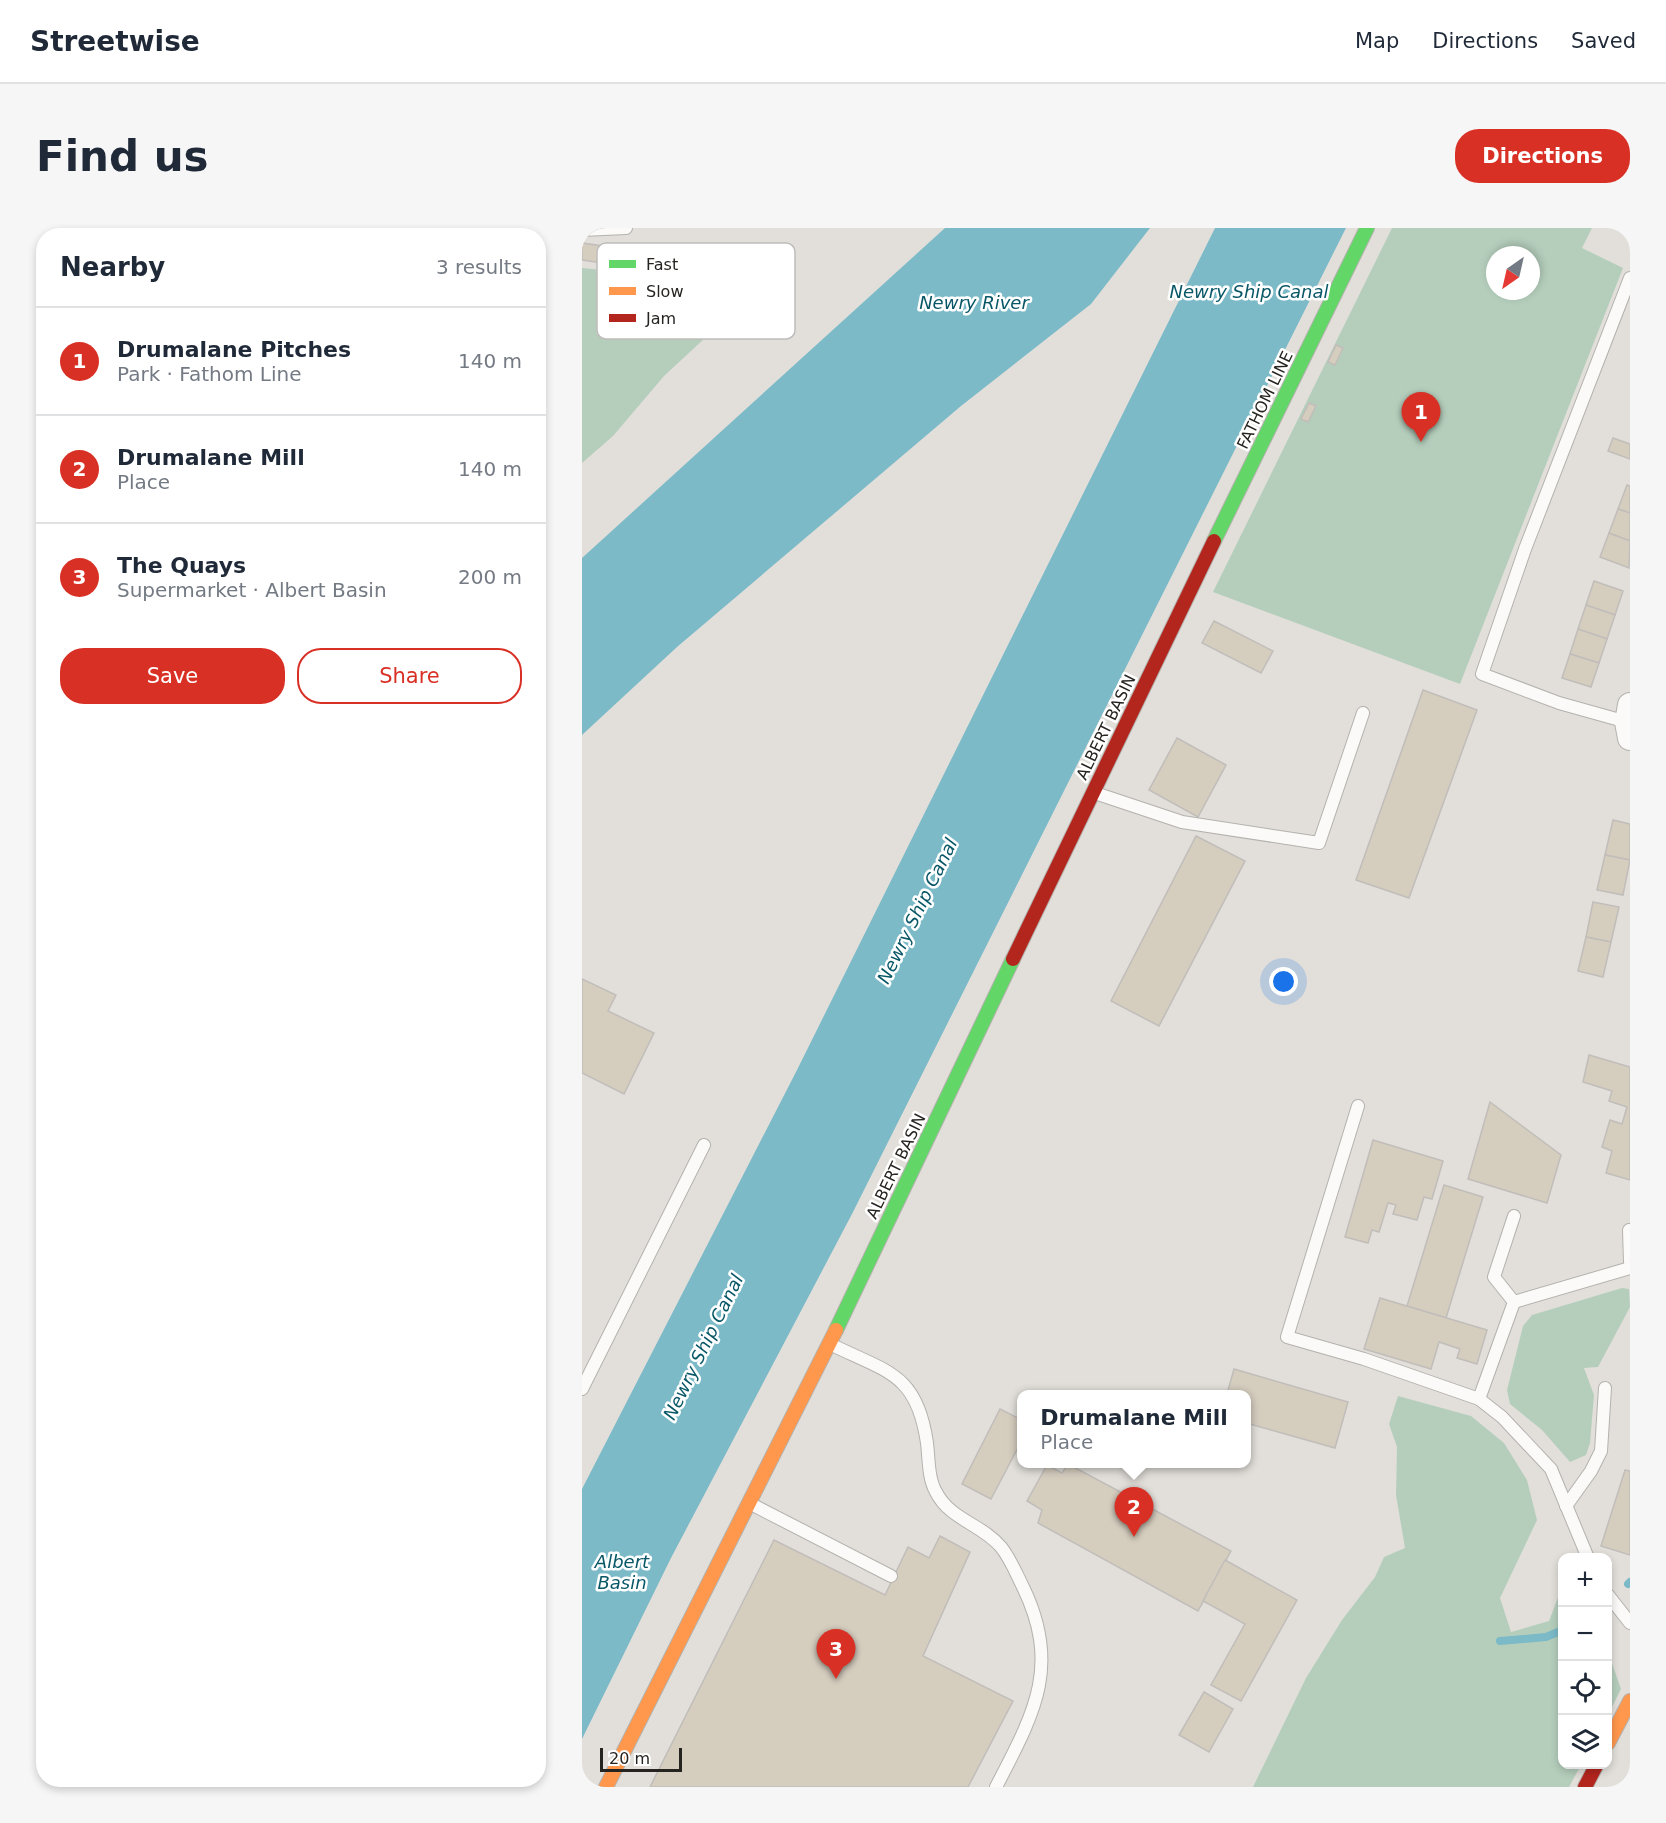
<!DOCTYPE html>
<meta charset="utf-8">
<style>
:root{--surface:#fff;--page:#f6f6f7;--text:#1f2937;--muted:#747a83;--line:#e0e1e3;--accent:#d93025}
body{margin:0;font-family:"DejaVu Sans",sans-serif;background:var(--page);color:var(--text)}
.controls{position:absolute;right:18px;bottom:18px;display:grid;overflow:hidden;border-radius:12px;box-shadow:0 3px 9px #0003}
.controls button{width:54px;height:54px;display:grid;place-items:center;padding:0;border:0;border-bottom:2px solid var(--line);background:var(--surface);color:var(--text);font:30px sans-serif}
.compass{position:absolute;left:904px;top:18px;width:54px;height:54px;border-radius:50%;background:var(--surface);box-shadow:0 3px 9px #0003;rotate:214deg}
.scale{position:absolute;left:18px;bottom:15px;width:82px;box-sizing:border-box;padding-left:6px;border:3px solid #262421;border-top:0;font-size:16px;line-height:21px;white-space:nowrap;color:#262421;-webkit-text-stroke:4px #fff;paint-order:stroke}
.you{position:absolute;left:702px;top:754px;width:21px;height:21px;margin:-15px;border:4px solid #fff;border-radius:50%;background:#1a73e8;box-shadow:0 0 0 9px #1a73e833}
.badge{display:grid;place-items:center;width:39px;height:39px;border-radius:50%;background:var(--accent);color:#fff;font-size:20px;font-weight:700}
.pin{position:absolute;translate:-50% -50px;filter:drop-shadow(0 2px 3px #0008)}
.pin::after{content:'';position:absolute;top:32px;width:21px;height:18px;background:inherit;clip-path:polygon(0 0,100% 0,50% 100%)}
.popup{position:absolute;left:435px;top:1162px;width:234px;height:78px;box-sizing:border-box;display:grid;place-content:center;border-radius:12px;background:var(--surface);filter:drop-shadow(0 2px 4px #0005);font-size:20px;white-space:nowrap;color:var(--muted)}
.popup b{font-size:22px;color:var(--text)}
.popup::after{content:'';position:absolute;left:50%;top:100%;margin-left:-12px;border:12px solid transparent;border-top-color:var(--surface)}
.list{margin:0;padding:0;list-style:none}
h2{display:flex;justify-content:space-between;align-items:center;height:78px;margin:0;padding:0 24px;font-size:26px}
h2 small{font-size:20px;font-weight:400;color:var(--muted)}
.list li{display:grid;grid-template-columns:39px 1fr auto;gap:18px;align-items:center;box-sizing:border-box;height:108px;padding:0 24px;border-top:2px solid var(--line)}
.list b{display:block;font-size:22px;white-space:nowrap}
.list p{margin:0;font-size:20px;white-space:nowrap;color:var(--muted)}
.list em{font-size:20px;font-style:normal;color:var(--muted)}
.actions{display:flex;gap:12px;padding:18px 24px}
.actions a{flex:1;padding:14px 0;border:2px solid var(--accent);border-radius:24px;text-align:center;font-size:21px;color:var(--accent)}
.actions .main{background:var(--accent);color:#fff}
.icon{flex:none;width:33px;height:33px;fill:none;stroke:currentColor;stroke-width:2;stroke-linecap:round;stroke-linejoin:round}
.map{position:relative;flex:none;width:1048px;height:1559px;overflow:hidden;border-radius:24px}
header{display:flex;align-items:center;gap:36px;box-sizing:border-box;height:84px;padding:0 30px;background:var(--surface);border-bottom:2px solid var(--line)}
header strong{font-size:28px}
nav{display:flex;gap:33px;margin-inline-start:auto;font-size:21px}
.intro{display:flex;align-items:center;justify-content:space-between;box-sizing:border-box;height:144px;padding:0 36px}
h1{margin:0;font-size:42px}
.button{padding:15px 27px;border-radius:24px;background:var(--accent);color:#fff;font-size:21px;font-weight:700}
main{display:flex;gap:36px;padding:0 36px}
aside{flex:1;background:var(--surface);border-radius:24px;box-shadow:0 3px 9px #0003}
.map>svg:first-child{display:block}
.green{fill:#b5cebc;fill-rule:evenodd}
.water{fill:#7cbac8}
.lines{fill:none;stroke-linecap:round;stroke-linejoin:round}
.stream{stroke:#7cbac8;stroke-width:8}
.building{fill:#d5cdbe;stroke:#c0bdba;stroke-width:1.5}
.lane-casing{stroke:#b4b2ae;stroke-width:14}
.street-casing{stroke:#b4b2ae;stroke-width:26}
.fast-casing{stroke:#b4b2ae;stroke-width:16}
.slow-casing{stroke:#b4b2ae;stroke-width:16}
.jam-casing{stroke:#b4b2ae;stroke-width:16}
.lane{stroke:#fbfaf9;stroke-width:12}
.street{stroke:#fbfaf9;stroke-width:24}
.fast{stroke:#63d668;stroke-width:14}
.slow{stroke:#ff974d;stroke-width:14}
.jam{stroke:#b3261e;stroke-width:14}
.labels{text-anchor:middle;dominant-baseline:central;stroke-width:5;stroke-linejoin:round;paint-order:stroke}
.street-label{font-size:16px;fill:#262421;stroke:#fff}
.water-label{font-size:18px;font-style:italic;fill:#085767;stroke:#fff}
.key{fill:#fff;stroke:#bebdbc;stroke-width:1.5}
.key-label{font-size:16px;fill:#262421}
</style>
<header>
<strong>Streetwise</strong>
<nav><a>Map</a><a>Directions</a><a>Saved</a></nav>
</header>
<div class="intro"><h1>Find us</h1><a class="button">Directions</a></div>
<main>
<aside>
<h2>Nearby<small>3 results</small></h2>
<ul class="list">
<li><span class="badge">1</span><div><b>Drumalane Pitches</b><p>Park · Fathom Line</p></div><em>140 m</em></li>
<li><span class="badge">2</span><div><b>Drumalane Mill</b><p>Place</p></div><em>140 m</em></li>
<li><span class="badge">3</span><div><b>The Quays</b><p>Supermarket · Albert Basin</p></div><em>200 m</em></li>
</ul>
<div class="actions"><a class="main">Save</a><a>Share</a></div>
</aside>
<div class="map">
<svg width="1048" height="1559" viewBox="0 0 1048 1559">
<rect width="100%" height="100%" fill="#e2dfda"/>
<g class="green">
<path d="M810,0H1010L1000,20L1041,40L878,456L631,364ZM913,27H949V63H913Z"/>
<polygon points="0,40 179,58 82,148 31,208 0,235"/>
<polygon points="1040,1060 1047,1061 1048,1079 1016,1139 1002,1140 1012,1167 1008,1215 1004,1227 988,1234 960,1202 928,1176 925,1162 941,1098 950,1087"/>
<polygon points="816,1168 889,1188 922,1215 945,1252 955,1292 918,1370 929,1404 967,1393 977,1367 980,1367 981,1536 999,1537 987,1559 671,1559 724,1450 760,1392 793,1349 802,1329 823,1320 814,1267 815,1219 807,1196"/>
<polygon points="1026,1424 1039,1461 1026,1487"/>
</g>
<g class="water">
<polygon points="363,0 568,0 509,76 379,178 95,419 0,507 0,330"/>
<polygon points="633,0 764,0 270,986 89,1330 0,1511 0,1261 215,842"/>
</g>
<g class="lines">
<g class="stream">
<polyline points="1046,1356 1048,1354"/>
<polyline points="918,1413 964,1409 981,1402"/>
</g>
</g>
<g class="building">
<polygon points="0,15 49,22 47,39 0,32"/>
<polygon points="754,117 761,120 753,137 746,134"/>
<polygon points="727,175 734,178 726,194 719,191"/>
<polygon points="1031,210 1048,216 1048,231 1026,223"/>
<polygon points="1045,257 1048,258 1048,285 1036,281"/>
<polygon points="1036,281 1048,285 1048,313 1027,305"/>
<polygon points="1027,305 1048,313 1047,340 1018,329"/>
<polygon points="1012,353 1041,363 1033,387 1004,377"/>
<polygon points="1004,377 1033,387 1025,411 996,401"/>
<polygon points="632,393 691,423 679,445 620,415"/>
<polygon points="996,401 1025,411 1017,435 988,426"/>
<polygon points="988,426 1017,435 1009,459 980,450"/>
<polygon points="841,462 895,482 827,670 774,652"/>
<polygon points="595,510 644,537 616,589 567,562"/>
<polygon points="1031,592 1048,596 1048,632 1023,627"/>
<polygon points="614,608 663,633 577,798 529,773"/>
<polygon points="1023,627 1048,632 1041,667 1015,662"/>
<polygon points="1011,674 1037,679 1029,714 1004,709"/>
<polygon points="1004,709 1029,714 1021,749 996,743"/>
<polygon points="0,751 34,767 26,783 72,805 42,866 0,845"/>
<polygon points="1007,827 1048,839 1048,952 1024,945 1030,923 1020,919 1028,892 1040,896 1045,879 1027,873 1030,863 1001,854"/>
<polygon points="908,874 979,927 965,975 886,951"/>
<polygon points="791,912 861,933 850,971 842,969 835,992 811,986 814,977 806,975 797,1004 790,1002 786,1015 763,1009"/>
<polygon points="862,957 901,969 864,1090 825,1078"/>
<polygon points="798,1070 905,1102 895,1136 875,1130 878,1121 857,1114 849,1141 782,1121"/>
<polygon points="652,1141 766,1174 753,1220 664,1195 664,1166 645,1166"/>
<polygon points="418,1181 440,1192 440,1212 409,1271 380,1256"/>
<polygon points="486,1236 649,1323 616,1383 456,1295 460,1282 445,1273 465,1237 480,1245"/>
<polygon points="1043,1242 1048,1243 1048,1327 1019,1318"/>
<polygon points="358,1308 388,1324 341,1428 431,1473 386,1559 68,1559 192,1312 303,1367 326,1319 347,1330"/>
<polygon points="643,1332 715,1372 659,1473 629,1457 663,1396 621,1373"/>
<polygon points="622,1464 651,1481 627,1524 597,1507"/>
</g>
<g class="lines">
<g class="lane-casing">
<g id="lane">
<polyline points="0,2 44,0"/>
<polyline points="1045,494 977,475 900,446 943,321 1048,50"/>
<polyline points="513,565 600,594 737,615 781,485"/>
<polyline points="776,878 705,1109 782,1131 897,1171 920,1189 969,1241 1006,1330"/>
<polyline points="1047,1002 1048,1034"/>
<polyline points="932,1074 1048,1040"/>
<path d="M248,1116C305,1144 335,1145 345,1215C347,1231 346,1250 354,1264C368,1292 400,1296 419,1319C428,1330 434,1345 441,1359C480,1439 451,1487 414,1559"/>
<polyline points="0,1161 122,917"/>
<polyline points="897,1171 932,1074 912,1049 932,988"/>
<polyline points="169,1276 309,1348"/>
<polyline points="984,1278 1009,1243 1019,1223 1023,1160"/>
<polyline points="1026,1367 1048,1395"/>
</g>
</g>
<g class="street-casing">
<polyline id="street" points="1048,477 1045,494 1048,510"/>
</g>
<g class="fast-casing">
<g id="fast">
<polyline points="632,313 785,0"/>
<polyline points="254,1102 431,731"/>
</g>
</g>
<g class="slow-casing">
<g id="slow">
<polyline points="1026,1515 1048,1473"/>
<polyline points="24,1559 254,1102"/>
</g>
</g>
<g class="jam-casing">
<g id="jam">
<polyline points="431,731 632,313"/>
<polyline points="1003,1559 1015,1536"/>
</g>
</g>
<use href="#lane" class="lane"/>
<use href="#street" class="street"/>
<use href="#fast" class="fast"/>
<use href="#slow" class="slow"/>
<use href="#jam" class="jam"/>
</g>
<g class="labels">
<g class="street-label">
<text transform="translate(683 172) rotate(-64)">FATHOM LINE</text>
<text transform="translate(524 499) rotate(-64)">ALBERT BASIN</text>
<text transform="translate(314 938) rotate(-64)">ALBERT BASIN</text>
</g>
<g class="water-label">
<text x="667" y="63">Newry Ship Canal</text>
<text x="392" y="74">Newry River</text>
<text transform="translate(335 683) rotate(-64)">Newry Ship Canal</text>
<text transform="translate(121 1119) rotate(-64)">Newry Ship Canal</text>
<text x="40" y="1333">Albert<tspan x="40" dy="21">Basin</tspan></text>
</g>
</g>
<rect x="15" y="15" width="198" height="96" rx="9" class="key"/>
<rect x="27" y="32" width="27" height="8" fill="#63d668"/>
<rect x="27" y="59" width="27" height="8" fill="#ff974d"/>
<rect x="27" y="86" width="27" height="8" fill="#b3261e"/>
<g class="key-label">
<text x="64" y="42">Fast</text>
<text x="64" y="69">Slow</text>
<text x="64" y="96">Jam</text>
</g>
</svg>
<div class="controls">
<button>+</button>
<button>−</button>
<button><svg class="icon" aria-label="locate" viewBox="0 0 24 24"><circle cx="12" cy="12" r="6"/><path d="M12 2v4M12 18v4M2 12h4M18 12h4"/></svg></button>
<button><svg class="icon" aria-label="layers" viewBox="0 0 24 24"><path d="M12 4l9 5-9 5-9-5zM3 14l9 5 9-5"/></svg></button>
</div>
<svg class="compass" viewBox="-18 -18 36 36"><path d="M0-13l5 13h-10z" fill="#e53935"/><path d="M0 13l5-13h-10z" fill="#747a83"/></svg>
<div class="scale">20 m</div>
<div class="you"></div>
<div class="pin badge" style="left:839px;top:214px">1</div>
<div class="pin badge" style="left:552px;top:1309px">2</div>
<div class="popup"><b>Drumalane Mill</b>Place</div>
<div class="pin badge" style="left:254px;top:1451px">3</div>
</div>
</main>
